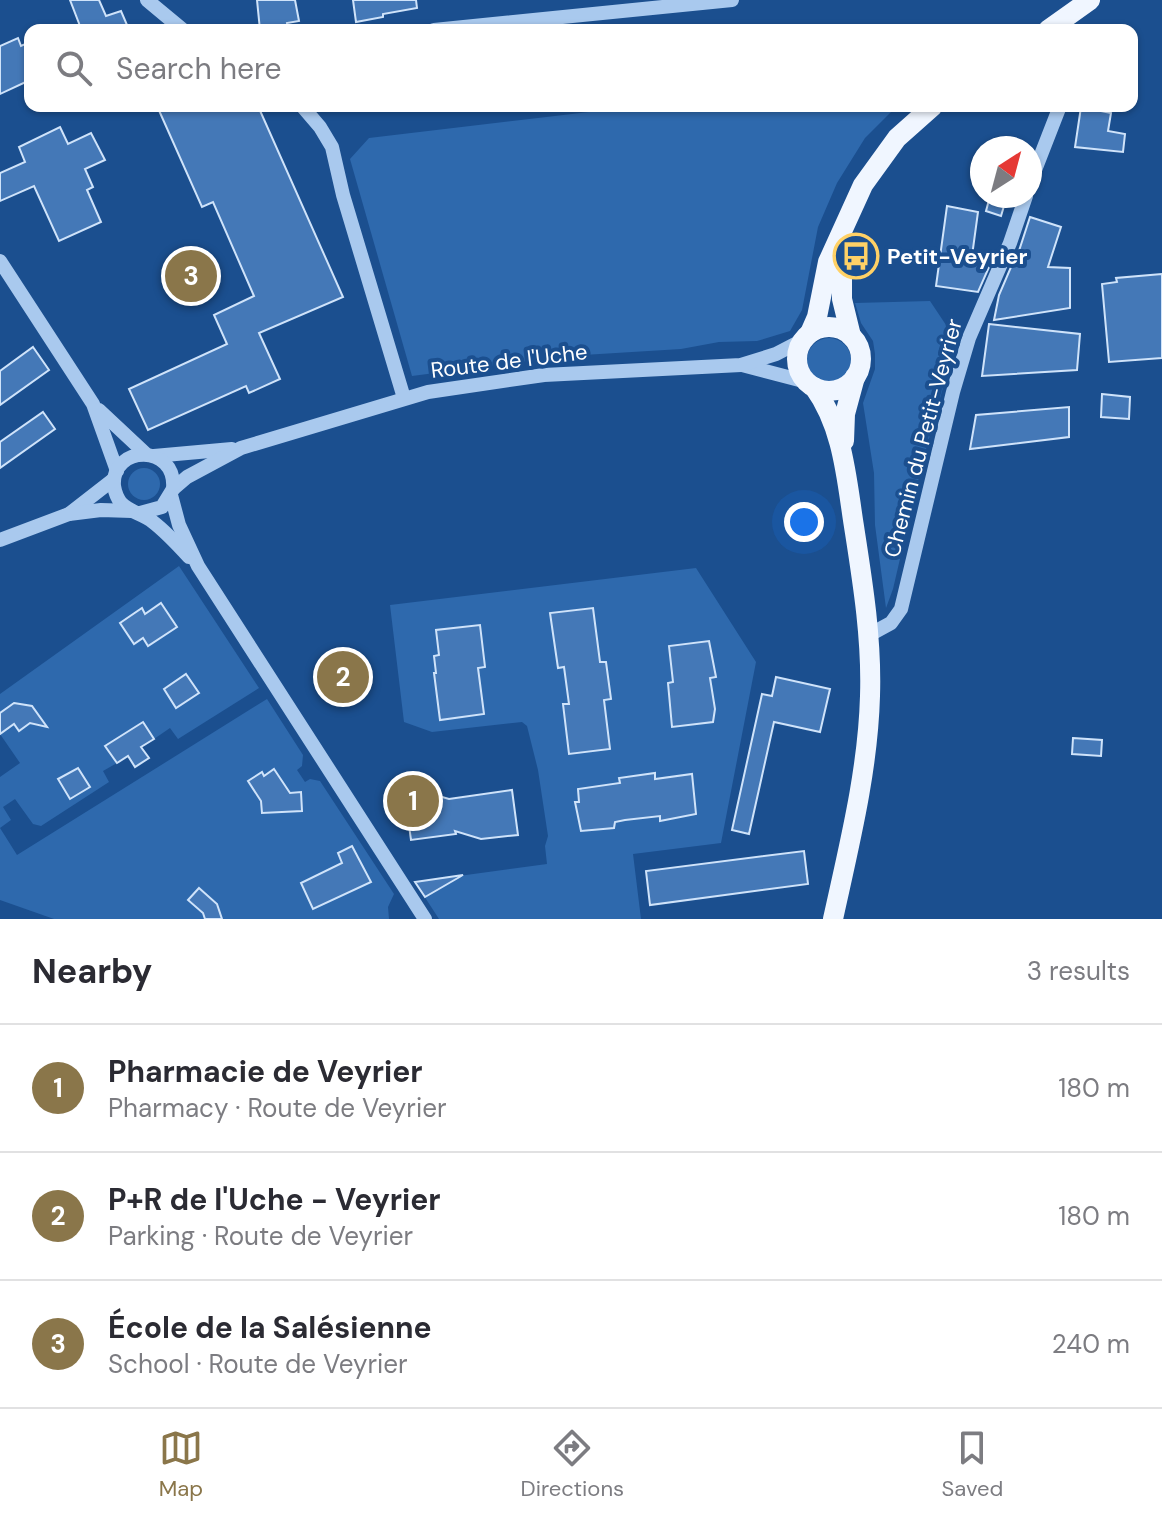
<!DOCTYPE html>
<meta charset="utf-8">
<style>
:root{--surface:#fff;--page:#f7f7f7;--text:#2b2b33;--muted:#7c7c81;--line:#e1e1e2;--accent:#8a764a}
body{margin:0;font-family:"DM Sans",sans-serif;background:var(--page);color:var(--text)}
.compass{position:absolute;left:970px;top:136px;width:72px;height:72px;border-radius:50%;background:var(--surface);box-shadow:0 2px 6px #0004;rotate:36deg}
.you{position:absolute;left:804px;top:522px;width:28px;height:28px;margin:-20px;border:6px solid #fff;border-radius:50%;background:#1a73e8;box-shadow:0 0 0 12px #1a73e833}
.badge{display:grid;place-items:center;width:52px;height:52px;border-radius:50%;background:var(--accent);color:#fff;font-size:26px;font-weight:700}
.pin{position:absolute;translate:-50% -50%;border:4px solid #fff;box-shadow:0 2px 8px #0006}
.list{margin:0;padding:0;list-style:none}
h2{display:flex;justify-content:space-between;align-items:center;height:104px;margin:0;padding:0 32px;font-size:34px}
h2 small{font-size:26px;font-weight:400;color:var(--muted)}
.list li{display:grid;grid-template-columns:52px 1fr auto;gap:24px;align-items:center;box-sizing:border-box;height:128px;padding:0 32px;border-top:2px solid var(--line)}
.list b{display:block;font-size:30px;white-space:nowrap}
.list p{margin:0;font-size:26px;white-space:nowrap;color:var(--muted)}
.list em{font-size:26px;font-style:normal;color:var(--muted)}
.icon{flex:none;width:44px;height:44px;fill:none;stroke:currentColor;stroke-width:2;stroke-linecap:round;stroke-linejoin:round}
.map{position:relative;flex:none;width:1162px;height:919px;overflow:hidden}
.search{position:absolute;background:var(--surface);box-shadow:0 2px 6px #0004;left:24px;right:24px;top:24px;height:88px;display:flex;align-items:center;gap:20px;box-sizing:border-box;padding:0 28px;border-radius:16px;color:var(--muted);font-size:30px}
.sheet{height:488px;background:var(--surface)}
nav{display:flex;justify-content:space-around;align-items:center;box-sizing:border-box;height:112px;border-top:2px solid var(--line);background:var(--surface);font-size:22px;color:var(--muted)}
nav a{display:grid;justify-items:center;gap:4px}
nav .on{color:var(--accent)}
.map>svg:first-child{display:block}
.green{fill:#2e69ad}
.building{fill:#4478b7;stroke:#cfe3fa;stroke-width:2}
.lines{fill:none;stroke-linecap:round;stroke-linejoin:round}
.minor{stroke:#a9c9ee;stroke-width:14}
.major{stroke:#f0f6ff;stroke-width:20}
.labels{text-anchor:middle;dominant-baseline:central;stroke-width:8;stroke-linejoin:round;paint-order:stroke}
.poi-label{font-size:22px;font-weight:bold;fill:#fff;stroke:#1b4f8f;text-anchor:start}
.street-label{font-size:22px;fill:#fff;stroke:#1b4f8f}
</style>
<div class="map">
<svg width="1162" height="919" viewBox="0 0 1162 919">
<rect width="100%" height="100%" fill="#1b4f8f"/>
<g class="green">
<polygon points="640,106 897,106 865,138 837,183 818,227 802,310 790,331 757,341 719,342 681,349 567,356 412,376 350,159 369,138"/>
<polygon points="930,301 956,340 922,464 893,589 886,608 875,525 874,473 863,403 875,369 875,354 873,341 861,323 855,303"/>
<circle cx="829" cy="360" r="22"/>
<circle cx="144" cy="484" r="16"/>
<polygon points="179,566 259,688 178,739 170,728 154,739 106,746 117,763 103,771 109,782 41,826 33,824 15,799 3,807 11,820 0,828 0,777 20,763 0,734 0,694"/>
<polygon points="696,568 756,662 721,843 633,854 641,919 439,919 415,882 547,864 545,846 548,836 538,770 527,726 522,722 432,732 404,722 390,605"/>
<polygon points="267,699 303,755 302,766 297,770 305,782 310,779 320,781 394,894 388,907 389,919 54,919 0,900 0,828 17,855"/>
</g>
<g class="building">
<polygon points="70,0 99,0 106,16 121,11 127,25 115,30 73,30 80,26"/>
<polygon points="257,0 295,0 299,21 287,23 288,30 260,30"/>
<polygon points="353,0 416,0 417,8 383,14 383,17 356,22"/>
<polygon points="18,38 21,46 30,42 30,80 0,94 0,46"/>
<polygon points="157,106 258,106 343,297 259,333 280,379 249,393 246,386 148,430 129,389 227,344 214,315 254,296 213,202 202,207"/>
<polygon points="1081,107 1111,113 1108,131 1125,134 1123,152 1075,147"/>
<polygon points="60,127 68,144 91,133 105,160 85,169 93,187 87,190 101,222 59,241 34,186 0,201 0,173 25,162 19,147"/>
<polygon points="990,196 1007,196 1001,216 986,211"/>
<polygon points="947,206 978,212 972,256 993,258 978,292 936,286"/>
<polygon points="1030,217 1061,227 1048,267 1070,268 1070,308 994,320 999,295 1014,260 1016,260"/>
<polygon points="1162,274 1162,358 1109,362 1102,284 1117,282 1116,278"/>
<polygon points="989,324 1080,334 1077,370 982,376"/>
<polygon points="33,347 49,370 0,405 0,371"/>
<polygon points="1102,394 1130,397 1129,419 1101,417"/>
<polygon points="1069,407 1069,437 970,449 976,415"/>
<polygon points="43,412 55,429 0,468 0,442"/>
<polygon points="161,603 177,627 148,646 143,638 134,644 120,623 142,608 145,614"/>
<polygon points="593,608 600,662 606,662 611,699 604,700 610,749 569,754 563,704 569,704 564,667 558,668 550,613"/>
<polygon points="480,625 485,667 478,668 484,714 440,720 434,673 436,673 434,656 439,655 436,630"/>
<polygon points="709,641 716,677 710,678 715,709 713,722 672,727 668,683 673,682 669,646"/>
<polygon points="186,674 199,693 176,708 164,689"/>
<polygon points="776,677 830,689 820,732 774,722 749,834 732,830 762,694 772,696"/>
<polygon points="14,703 32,706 47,727 30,723 19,731 14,724 0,734 0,713"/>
<polygon points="143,722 154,739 141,747 149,758 135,767 128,756 117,763 105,746"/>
<polygon points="1073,738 1102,740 1101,756 1072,754"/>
<polygon points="78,768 90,787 70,799 58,779"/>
<polygon points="274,769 290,793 301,792 302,811 262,813 261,801 248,781 262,772 264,776"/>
<polygon points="655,773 655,779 692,774 696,814 660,821 660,816 625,820 615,822 614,828 581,831 575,802 579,802 578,789 620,783 619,778"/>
<polygon points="512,790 518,835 481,839 455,831 456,834 411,840 405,797 432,794 449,799"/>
<polygon points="352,846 371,882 313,909 301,883 342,863 338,853"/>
<polygon points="804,851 808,884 650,905 646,871"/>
<polygon points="463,875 425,897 415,882"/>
<polygon points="199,888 217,904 222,919 205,919 203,913 188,900"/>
</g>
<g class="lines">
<g class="minor">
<polyline points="147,0 183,30"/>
<polyline points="434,30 732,0"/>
<polyline points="302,106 320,127 332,147 343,195 404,398"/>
<polyline points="1030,183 1060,106"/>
<polyline points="0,261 93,404 117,471"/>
<polyline points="742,365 807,382"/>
<polyline points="99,410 146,454"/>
<polyline points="154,456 232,449"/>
<polyline points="173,489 187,477 241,448 428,392 544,375 741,365 776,354 803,340"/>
<polyline points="171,495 179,525 198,566 425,919"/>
<path d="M140,513L162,507L173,489C177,443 111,445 114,486C115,492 117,498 121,503C129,512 143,514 153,522C166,532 178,545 189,557"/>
<polyline points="69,514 114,479"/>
<polyline points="0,540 69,514 101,510 132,511"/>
<polyline points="869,635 891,623 901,609 953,392 969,338 1010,243 1026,196"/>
</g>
<g class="major">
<polyline points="1048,30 1090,0"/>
<polyline points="842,242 842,299 851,336"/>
<circle cx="829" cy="359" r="32"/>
<polyline points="810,333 817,317 828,262 863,185 897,138 933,106"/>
<path d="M814,387C842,426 846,473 853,520C862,578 872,637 870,696C868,771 849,846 833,919"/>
<polyline points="844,441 845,414 855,377"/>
</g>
</g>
<defs>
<g id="bus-ring" transform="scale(2.3)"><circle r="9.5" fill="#1b4f8f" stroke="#ffd166" stroke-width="1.5"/><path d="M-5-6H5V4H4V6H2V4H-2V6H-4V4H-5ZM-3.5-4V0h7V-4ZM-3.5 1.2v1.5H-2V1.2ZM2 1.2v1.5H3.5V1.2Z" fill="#ffd166"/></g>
</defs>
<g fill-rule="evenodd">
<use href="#bus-ring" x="856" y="256"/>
</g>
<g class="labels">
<g class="poi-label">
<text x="887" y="256">Petit-Veyrier</text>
</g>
<g class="street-label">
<text transform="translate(509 361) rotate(-7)">Route de l'Uche</text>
<text transform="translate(923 438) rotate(-75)">Chemin du Petit-Veyrier</text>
</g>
</g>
</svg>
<svg class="compass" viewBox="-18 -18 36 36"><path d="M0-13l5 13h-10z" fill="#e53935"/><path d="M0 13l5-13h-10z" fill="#7c7c81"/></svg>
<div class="you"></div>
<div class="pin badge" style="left:413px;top:801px">1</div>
<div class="pin badge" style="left:343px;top:677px">2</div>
<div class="pin badge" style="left:191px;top:276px">3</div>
<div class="search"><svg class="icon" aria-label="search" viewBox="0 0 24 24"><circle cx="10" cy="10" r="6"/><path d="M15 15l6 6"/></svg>Search here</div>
</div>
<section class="sheet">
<h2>Nearby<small>3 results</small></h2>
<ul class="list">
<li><span class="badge">1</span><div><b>Pharmacie de Veyrier</b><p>Pharmacy · Route de Veyrier</p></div><em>180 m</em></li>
<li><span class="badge">2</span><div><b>P+R de l'Uche - Veyrier</b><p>Parking · Route de Veyrier</p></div><em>180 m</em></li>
<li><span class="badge">3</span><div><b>École de la Salésienne</b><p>School · Route de Veyrier</p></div><em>240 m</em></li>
</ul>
</section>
<nav>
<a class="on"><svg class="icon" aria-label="map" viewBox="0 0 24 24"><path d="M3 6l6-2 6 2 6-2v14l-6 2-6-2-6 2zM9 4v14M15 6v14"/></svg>Map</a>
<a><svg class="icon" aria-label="directions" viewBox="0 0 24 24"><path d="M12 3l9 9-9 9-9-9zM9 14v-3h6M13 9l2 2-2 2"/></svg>Directions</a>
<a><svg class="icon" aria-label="saved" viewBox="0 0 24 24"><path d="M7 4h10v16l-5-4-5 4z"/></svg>Saved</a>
</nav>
